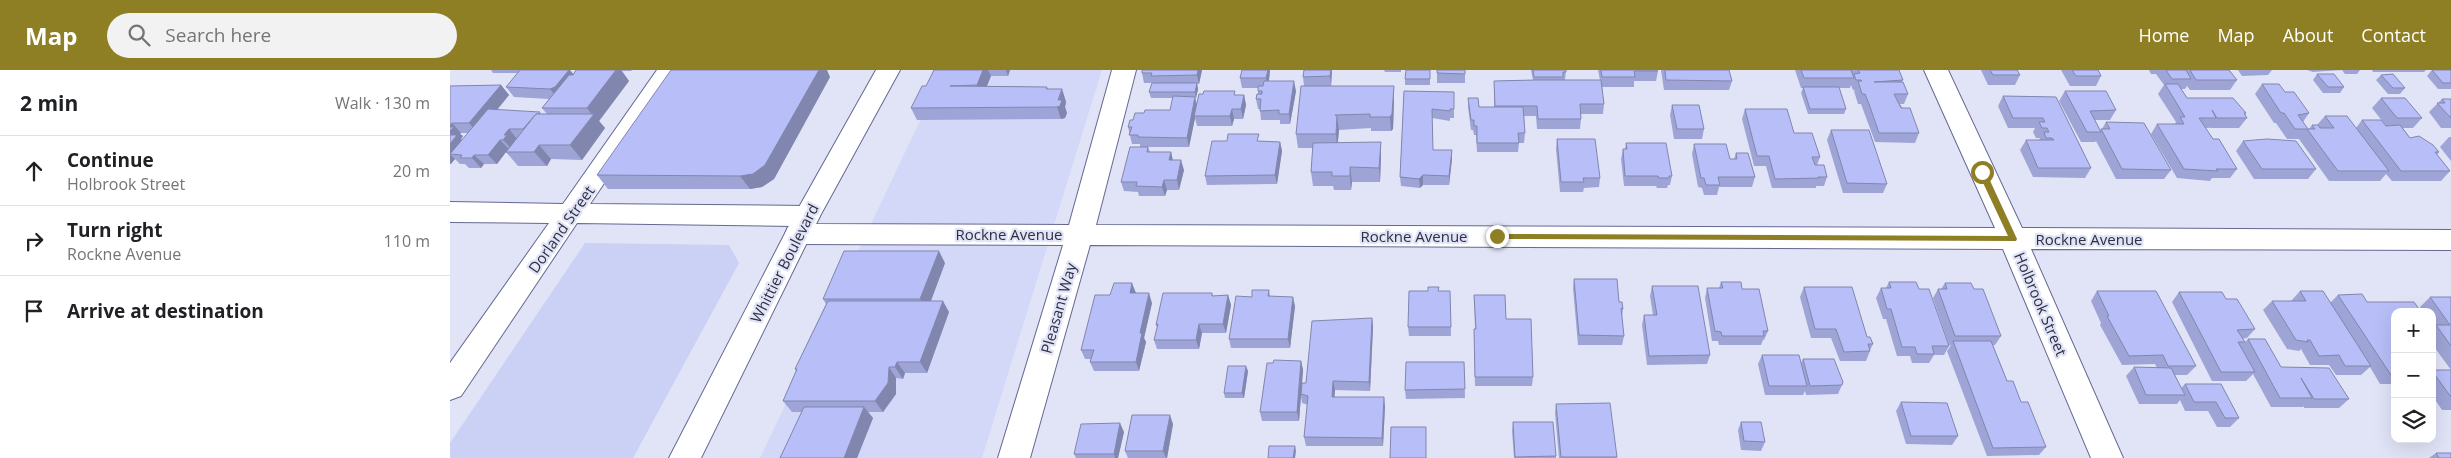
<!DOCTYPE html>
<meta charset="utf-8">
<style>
:root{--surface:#fff;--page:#f2f2f2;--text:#202124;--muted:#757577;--line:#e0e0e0;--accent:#8e7e24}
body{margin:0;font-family:"Open Sans",sans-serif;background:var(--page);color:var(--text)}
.controls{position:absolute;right:15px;bottom:15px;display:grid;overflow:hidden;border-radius:10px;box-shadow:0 5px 20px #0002}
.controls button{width:45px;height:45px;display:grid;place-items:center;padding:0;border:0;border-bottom:1px solid var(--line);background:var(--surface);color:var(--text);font:25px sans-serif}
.stop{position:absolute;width:15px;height:15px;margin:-11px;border:4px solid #8e7e24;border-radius:50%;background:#fff}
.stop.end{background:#8e7e24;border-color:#fff;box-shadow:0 1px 5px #0008}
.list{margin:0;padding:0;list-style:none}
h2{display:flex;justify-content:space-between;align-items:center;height:65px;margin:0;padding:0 20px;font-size:21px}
h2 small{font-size:16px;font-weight:400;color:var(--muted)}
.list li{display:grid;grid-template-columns:32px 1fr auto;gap:15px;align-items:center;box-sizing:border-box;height:70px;padding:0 20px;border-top:1px solid var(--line)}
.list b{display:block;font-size:19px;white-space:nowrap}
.list p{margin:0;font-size:16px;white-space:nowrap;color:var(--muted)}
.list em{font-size:16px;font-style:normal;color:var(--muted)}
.icon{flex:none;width:28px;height:28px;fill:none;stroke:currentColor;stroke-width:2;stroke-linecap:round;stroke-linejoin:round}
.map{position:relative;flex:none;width:2001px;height:388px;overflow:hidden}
header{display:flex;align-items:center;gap:30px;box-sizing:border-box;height:70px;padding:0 25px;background:var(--accent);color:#fff}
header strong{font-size:24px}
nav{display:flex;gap:28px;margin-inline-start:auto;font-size:18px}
.search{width:350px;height:45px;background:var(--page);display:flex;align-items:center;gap:12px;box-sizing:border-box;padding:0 18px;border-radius:28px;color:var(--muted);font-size:19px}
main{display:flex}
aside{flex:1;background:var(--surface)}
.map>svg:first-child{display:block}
.built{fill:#d3d8f9}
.green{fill:#cbd0f5}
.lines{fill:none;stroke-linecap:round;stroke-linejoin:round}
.street-casing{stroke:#646892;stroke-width:2}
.primary-casing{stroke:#646892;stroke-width:2}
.street{fill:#fff;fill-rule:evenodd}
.primary{fill:#fff;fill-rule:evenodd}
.wall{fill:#9ea4d5;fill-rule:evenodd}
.shaded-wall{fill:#8186ae}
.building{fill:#b8bff8;stroke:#8186ae}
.route{fill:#8e7e24}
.labels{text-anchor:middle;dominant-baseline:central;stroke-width:4.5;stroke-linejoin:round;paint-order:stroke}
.street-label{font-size:15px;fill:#2e3042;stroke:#e1e4f7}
</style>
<header>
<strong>Map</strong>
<div class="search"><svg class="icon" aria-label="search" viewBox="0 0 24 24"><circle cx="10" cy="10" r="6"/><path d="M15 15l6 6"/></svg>Search here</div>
<nav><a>Home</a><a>Map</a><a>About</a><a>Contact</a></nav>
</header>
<main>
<aside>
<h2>2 min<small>Walk · 130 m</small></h2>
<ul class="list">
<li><svg class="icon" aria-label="ahead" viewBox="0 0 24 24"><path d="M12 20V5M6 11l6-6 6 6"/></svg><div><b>Continue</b><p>Holbrook Street</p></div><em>20 m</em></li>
<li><svg class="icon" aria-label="right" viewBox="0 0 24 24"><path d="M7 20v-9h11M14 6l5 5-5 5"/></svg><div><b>Turn right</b><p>Rockne Avenue</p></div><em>110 m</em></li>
<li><svg class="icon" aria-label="arrive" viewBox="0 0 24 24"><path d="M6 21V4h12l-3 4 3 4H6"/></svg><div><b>Arrive at destination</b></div></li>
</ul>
</aside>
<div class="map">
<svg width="2001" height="388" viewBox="0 0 2001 388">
<rect width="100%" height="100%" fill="#e1e4f7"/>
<polygon class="built" points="494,0 652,0 532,388 310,388"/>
<polygon class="green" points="135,173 279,175 289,193 183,388 0,388 0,373"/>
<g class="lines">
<g class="street-casing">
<polygon id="street" points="207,0 231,0 140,134 357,136 366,139 370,146 366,153 363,154 619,155 662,0 686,0 646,155 1545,158 1474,0 1498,0 1572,158 2001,160 2001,180 1581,179 1673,388 1641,388 1553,179 640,175 580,388 548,388 613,175 348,174 338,171 335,164 338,157 343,156 127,153 11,326 0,330 0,293 99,153 0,152 0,132 113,134"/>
</g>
<g class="primary-casing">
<polygon id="primary" points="426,0 450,0 370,146 251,388 219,388 344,146"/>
</g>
<use href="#street" class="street"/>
<use href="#primary" class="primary"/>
</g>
<g class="wall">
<path d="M41,0H120L123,4L126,0H182L181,1H172L179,11L149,51L155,58L132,90L101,89L97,96H68L56,82L47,94H34L31,98H19L15,94H10L5,89L0,94V16L51,15L59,25L47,40L97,44L92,38L99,29L64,27L56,17L68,3H43ZM11,63H18L12,70L11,69L13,66L10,64Z"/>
<polygon points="484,0 560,0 558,6 541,6 537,16 597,17 598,19 612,19 616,32 615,37 617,43 615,48 611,49 467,50 461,38 476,16"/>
<polygon points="752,0 749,14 747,14 748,19 746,28 745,28 747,36 786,25 794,25 796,35 793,49 784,49 782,56 747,56 745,48 739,77 690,77 690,74 682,74 678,57 683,50 694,43 720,40 723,28 701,28 699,22 703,13 694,13 692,3"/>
<polygon points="792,0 820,0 819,11 846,21 840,54 830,54 830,50 811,50 810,39 808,39 806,29 808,24 808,18 792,18 790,8"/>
<polygon points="854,0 882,0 881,16 944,31 943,59 941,61 921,61 921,58 889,60 888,73 931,72 931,86 930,112 902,112 901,120 884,120 883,116 863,116 861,102 863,78 848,78 846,64 854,16 853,7"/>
<polygon points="934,0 951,0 951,2 935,2"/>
<polygon points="980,0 980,15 955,15 955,9"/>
<rect x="987" y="0" width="28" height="13"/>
<polygon points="1081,0 1116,0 1115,10 1150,10 1148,0 1207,0 1208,1 1206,11 1184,11 1184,17 1152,17 1154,34 1153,44 1131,44 1131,49 1130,59 1087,59 1086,46 1074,46 1075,63 1074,73 1069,73 1068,82 1027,82 1026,65 1024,65 1023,60 1021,60 1018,37 1018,28 1029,37 1044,37 1044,11 1083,10"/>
<polygon points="1211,0 1279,0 1282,11 1279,20 1214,20"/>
<polygon points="1345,0 1449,0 1453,10 1452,12 1458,24 1454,34 1450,34 1469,63 1465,73 1425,72 1411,34 1408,34 1404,21 1405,20 1403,20 1401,15 1400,18 1389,18 1396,39 1394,44 1358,44 1351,23 1353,18 1351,18"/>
<polygon points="1531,0 1567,0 1570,5 1565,15 1538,15"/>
<polygon points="1611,0 1648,0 1651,6 1646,16 1620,16"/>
<polygon points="1699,0 1779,0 1787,10 1780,20 1740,20 1737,16 1735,19 1731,19 1737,28 1796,43 1795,45 1797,48 1789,58 1760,58 1759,57 1759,58 1755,58 1763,69 1787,99 1780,108 1762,108 1760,111 1727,108 1701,64 1707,54 1725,54 1726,52 1708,24 1714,15 1706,4 1701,4"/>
<polygon points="1788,0 1822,0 1818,5 1792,6"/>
<polygon points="1857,0 1910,0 1907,4 1895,4 1892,0 1863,2"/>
<polygon points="1922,0 1976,0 1974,2 1923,2"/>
<polygon points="1982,0 2001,0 2001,19 1988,19 1977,6"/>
<polygon points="1867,4 1894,17 1890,23 1873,23 1863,10"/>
<polygon points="1931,5 1955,18 1950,24 1938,24 1926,10"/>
<polygon points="380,7 324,109 312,117 300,119 158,119 147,105"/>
<polygon points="1812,14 1835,22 1859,43 1853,52 1858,59 1859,59 1862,55 1867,55 1875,46 1906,58 1912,50 1936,56 1922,38 1931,28 1972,48 1963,58 1953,58 1960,68 1989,82 1987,85 2000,101 1991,111 1942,111 1936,104 1930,111 1879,111 1849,69 1837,69 1826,53 1824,53 1805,24"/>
<polygon points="954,21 1004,22 1004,48 1000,48 1000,51 982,48 983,80 1002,89 999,115 973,115 970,118 951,116 950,107"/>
<polygon points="1615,21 1666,40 1660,50 1645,50 1650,60 1652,59 1656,52 1721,100 1714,109 1666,109 1646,71 1645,72 1631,72 1609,31"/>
<polygon points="1553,26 1606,27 1641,98 1635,108 1583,107 1570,80 1576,70 1589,70 1590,68 1586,68 1583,62 1585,58 1558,58 1548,36"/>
<polygon points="1992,29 2001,29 2001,58 1991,58 1979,42"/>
<polygon points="1222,35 1254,59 1252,69 1224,69 1220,45"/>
<polygon points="1295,39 1344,63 1370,87 1367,95 1377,107 1374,116 1366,116 1366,118 1322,118 1316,96 1304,96 1292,49"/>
<polygon points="1381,60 1437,114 1433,123 1393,123 1377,70"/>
<polygon points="1999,67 2001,67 2001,91 1990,77"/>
<polygon points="1107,69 1150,108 1149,117 1134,118 1133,122 1110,122 1106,79"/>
<polygon points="810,71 830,72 832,81 827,114 757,115 755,106"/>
<polygon points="1793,71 1866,99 1858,109 1804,109 1786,81"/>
<polygon points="1176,73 1222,106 1220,115 1218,115 1217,118 1207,118 1206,116 1174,116 1171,89 1173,79 1175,79"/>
<polygon points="1244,74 1280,89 1284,89 1286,83 1305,107 1302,117 1269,117 1267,125 1254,125 1252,118 1248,117 1242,84"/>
<polygon points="698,77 700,82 721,82 723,90 734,100 729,120 717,120 715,126 689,126 688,122 674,121 671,112"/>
<polygon points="495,193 481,231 499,242 477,303 455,303 453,309 446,308 446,324 433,342 418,342 423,348 407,388 330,388 352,342 342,342 333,331 346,301 345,299 376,234 373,229"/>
<polygon points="1124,209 1169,232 1173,239 1172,246 1174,266 1172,275 1128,275 1123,218"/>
<polygon points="1271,212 1292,219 1318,261 1314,270 1313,270 1311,275 1269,275 1268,271 1262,271 1255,228 1257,218 1269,218"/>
<polygon points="1439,212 1469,219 1499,276 1494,285 1484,285 1479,293 1462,293 1460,286 1447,286 1436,249 1433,249 1426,228 1431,218 1436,218"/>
<polygon points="1495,213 1551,266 1545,275 1543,275 1557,311 1571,332 1596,377 1589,385 1537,386 1497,281 1501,275 1499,275 1483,228 1488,219 1491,219"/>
<polygon points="1202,216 1260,285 1257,294 1197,295 1192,255 1194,245 1203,245 1200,226"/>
<polygon points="1354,217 1417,267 1423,274 1420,280 1420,281 1416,291 1390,291 1381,268 1361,268 1350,227"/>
<polygon points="819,220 820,226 845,236 840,278 781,278 779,269 802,227"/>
<polygon points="1000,221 1001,266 959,266 958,257"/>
<polygon points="1647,221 1746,296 1737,305 1725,305 1731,318 1735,314 1771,314 1789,348 1780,357 1767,357 1758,341 1735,341 1730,330 1727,334 1689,334 1676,306 1684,297 1707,298 1705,294 1672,295 1650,255 1651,253 1641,231"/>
<polygon points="1850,221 1880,233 1888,225 1917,232 1945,242 1945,314 1930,314 1920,297 1911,305 1886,305 1879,295 1860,295 1851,279 1849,281 1837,279 1813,240 1822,231 1842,231 1842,230"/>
<polygon points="1729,222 1776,229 1805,259 1797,268 1792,269 1795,272 1791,276 1798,269 1831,297 1899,329 1889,338 1854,338 1854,336 1853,337 1821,337 1803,304 1796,311 1762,311 1722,232"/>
<polygon points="686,223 702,233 694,268 696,272 689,301 644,301 640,292 641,289 635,289 631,280 660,225"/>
<polygon points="762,223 763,226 778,225 781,235 776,263 752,263 749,279 707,279 704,270 707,258 706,255"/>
<polygon points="1024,225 1056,249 1083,307 1082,316 1025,316 1024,269 1024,259 1025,259"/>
<polygon points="1980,227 2001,227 2001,300 1982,274 1982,258 1984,257 1982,254 1982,242 1973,242 1970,237"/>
<polygon points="922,248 923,257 920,321 885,320 884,327 935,336 933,376 856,376 854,367 858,335 852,333 851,326 849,351 812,351 810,342 851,291 853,300 852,313 856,313"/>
<polygon points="1312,285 1351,293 1353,289 1392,315 1388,324 1356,325 1355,321 1353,325 1315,325 1308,294"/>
<polygon points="1014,292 1015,328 956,329 955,320"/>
<polygon points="1982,297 1984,300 2001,300 2001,340 1992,340 1982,325"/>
<polygon points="798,301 794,328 775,328 774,323"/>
<polygon points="1451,332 1508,366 1502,375 1456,374 1446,341"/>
<polygon points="1106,334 1167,387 1167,388 1109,388 1105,343"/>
<polygon points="1063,352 1106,386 1106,388 1064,388 1062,361"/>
<polygon points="1291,352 1315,372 1311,381 1291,380 1288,360"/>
<polygon points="723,354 717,388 678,388 675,381"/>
<polygon points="674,362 668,388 626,388 624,384"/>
<polygon points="1986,383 2001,388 1979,388"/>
</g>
<g class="shaded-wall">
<polygon points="119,0 120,0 127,9 108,29 100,19"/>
<polygon points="166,0 171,0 179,11 149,51 155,58 132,90 120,75 143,46 137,38"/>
<polygon points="369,0 377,0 380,7 324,109 312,117 300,119 290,106"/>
<polygon points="533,0 538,0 541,6 532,27 527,15"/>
<polygon points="556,0 560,0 558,6"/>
<polygon points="748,0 752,0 749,14 747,5"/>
<polygon points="818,0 820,0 818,18 816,8"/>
<polygon points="881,0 882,0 881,16 880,6"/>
<polygon points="844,11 846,21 840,54 839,44"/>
<polygon points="747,13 748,19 746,28 745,22"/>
<polygon points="51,15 59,25 28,63 19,53"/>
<polygon points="944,16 944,31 943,59 941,61 940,47"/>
<polygon points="612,19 616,32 615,37 617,43 615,48 611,49 607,37"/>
<polygon points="794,25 796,35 793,49 791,39"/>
<polygon points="745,27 747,36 744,46 745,48 739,77 737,68"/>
<polygon points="782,39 784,49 782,56 780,46"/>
<polygon points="887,46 889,60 887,78 886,64"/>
<polygon points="2,53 11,63 10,64 13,66 11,69 16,75 0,84 5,89 1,94 0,94 0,56"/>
<polygon points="59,59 67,69 62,79 53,70 54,65"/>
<polygon points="50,70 59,79 56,82 47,94 38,85"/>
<polygon points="830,72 832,81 827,114 825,105"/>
<polygon points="931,72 931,86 930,112 929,98"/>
<polygon points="89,75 101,89 97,96 84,82"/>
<polygon points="1002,80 1002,89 999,115 999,106"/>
<polygon points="721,82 723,92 719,90"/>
<polygon points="24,85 34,94 31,98 22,88"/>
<polygon points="731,90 734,100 729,120 727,110"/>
<polygon points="900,97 902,112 901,120 900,106"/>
<polygon points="973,105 973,115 970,118 969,109"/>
<polygon points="714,110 717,120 715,126 712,117"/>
<polygon points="489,181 495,193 477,241 470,229"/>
<polygon points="682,213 686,223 683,233 680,223"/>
<polygon points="699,223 702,233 694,268 696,272 689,301 686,292 690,263"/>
<polygon points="778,225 781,235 776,263 773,254"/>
<polygon points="843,227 845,236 840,278 838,269"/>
<polygon points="493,231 499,242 477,303 470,292"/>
<polygon points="922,248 923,257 920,321 919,312"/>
<polygon points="749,254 752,263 749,279 746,270"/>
<polygon points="851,291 853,300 849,351 847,342"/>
<polygon points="447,292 455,303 453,309 445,297"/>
<polygon points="796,296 798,301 794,328 792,323"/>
<polygon points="439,297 446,308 446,324 433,342 425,331"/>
<polygon points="883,311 885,320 884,336 882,327"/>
<polygon points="934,327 935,336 933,376 932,368"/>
<polygon points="414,337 423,348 407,388 394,388"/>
<polygon points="720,345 723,354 717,388 716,388 713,381"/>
<polygon points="670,353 674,362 668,388 665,388 664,384"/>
<polygon points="845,376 846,381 845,388 843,388"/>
</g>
<g class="building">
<polygon points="70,0 119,0 105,17 100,19 56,17"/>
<polygon points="126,0 166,0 137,38 92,38 119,5 123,5"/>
<polygon points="221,0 369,0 315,95 303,104 290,106 147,105"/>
<polygon points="484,0 533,0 527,15 500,16 597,17 596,19 612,19 608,30 612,30 610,36 607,37 461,38 472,16 476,16"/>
<polygon points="692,0 748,0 747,5 701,6 702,3 692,3"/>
<polygon points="792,0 818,0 816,8 790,8"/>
<polygon points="854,0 881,0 880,6 853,7"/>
<polygon points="956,0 980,0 980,9 955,9"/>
<polygon points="987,0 1015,0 1015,4 987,3"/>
<polygon points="1083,0 1116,0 1116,2 1113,2 1113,7 1084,7"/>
<polygon points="1151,0 1207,0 1208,1 1184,1 1185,7 1152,7"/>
<polygon points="1215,0 1279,0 1282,11 1216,10"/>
<polygon points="1351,0 1401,0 1404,8 1354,8"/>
<polygon points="1408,0 1449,0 1453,10 1424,12 1453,12 1458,24 1444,24 1451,38 1460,38 1469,63 1429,63 1419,34 1415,24 1412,24 1408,11 1412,11 1411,10 1406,10 1404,4 1410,3"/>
<polygon points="1540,0 1567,0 1570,5 1543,5"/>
<polygon points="1622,0 1648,0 1651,6 1626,6"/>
<polygon points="1716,0 1736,0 1741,9 1722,9"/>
<polygon points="1740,0 1779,0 1787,10 1746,10"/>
<polygon points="1982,0 2001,0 2001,13 1993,13"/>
<polygon points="1867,4 1884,4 1894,17 1878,17"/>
<polygon points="1943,4 1955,18 1943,18 1931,5"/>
<polygon points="1085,10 1151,10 1154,34 1130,34 1131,49 1088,49 1087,36 1045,36 1044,11"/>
<polygon points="814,11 844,11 839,44 829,44 829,40 810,41 811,29 806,29 807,24 812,24 812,21 808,21 808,16 813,16"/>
<polygon points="702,13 747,13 745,22 699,22"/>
<polygon points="1715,14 1728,14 1737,28 1783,28 1796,43 1794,43 1797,48 1767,48 1762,40 1766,48 1749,48 1763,69 1769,69 1787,99 1766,99 1768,101 1734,99 1707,54 1734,54 1730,47 1735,47"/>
<polygon points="1812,14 1829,14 1835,22 1844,22 1859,43 1848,45 1858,59 1865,59 1862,55 1868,55 1870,58 1884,58 1875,46 1897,46 1939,101 1888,101 1857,59 1845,59 1834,43 1831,43"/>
<polygon points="51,15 19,53 2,53 0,56 0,16"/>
<polygon points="851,16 944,16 942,44 940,47 920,47 920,44 885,45 887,46 886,64 846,64"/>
<polygon points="1353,17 1389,17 1396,39 1360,39"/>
<polygon points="754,21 785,21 784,25 794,25 791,39 782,39 780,46 744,46 749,24 753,24"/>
<polygon points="954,21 1004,22 1004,39 1000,39 1000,41 982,39 983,80 1002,80 999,106 973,105 969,109 950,107"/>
<polygon points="1615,21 1656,21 1666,40 1640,41 1651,62 1637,62"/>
<polygon points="723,26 745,27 737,68 688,67 688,65 679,65 682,57 678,57 680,50 683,50 685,43 694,43 695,40 720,40"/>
<polygon points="1553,26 1606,27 1641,98 1588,98 1576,70 1604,70 1602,68 1596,68 1594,62 1599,62 1597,58 1592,58 1589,52 1595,52 1593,48 1563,48"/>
<polygon points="1018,28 1028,28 1029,37 1073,37 1075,63 1068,63 1069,73 1027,73 1027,56 1024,56 1024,50 1021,50"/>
<polygon points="1931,28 1955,28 1972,48 1947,48"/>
<polygon points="1992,29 2001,29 2001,48 1987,33 1995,33"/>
<polygon points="1222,35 1249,35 1254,59 1227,59"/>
<polygon points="38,39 90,42 89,44 86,44 73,59 59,59 54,65 57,65 53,70 50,70 38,85 24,85 22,88 10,88 12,85 0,84"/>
<polygon points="1295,39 1337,39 1344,63 1362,63 1370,87 1362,87 1365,95 1374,95 1377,107 1368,107 1369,108 1325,109 1319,86 1307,86"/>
<polygon points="86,44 144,44 120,75 89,75 84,82 56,82"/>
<polygon points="1912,50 1931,50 1936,56 1950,55 1960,68 1969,66 1983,75 1989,82 1985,82 2000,101 1951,101"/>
<polygon points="1656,52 1694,53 1721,100 1672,99 1651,59 1660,59"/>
<polygon points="0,57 4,57 0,61"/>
<polygon points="1381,60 1419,60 1437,114 1397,113"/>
<polygon points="778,64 809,64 807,71 830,72 825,105 755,106 762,71 777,71"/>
<polygon points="0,65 7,65 0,74"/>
<polygon points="1107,69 1145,69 1150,108 1133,108 1134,112 1111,112"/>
<polygon points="1817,69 1846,71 1866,99 1812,99 1793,71"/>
<polygon points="931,72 929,98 900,97 900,106 882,106 882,102 861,102 863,73"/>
<polygon points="1176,73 1216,73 1222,106 1219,106 1219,108 1209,108 1208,106 1175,106 1173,79 1177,79"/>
<polygon points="1244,74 1276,74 1280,89 1287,89 1286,83 1298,83 1305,107 1268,107 1270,115 1256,115 1254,108 1251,108"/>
<polygon points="680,77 698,77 697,82 721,82 719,90 731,90 727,110 714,110 712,117 686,116 687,112 671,112"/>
<polygon points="394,181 489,181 470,229 373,229"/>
<polygon points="1124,209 1167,209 1169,232 1172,232 1173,239 1171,238 1174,266 1129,265"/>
<polygon points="1271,212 1291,212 1292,219 1309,219 1318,261 1313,261 1314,266 1272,266 1271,262 1265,261 1257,218 1273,218"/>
<polygon points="1439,212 1466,212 1469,219 1479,219 1499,276 1482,276 1484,284 1467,284 1465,277 1452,277 1441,239 1437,239 1431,218 1441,218"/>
<polygon points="664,213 682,213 680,223 699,223 690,263 692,263 686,292 640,292 644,280 631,280 645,225 660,225"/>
<polygon points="1495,213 1521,213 1524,219 1533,219 1551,266 1505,266 1488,219 1497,219"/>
<polygon points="1202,216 1248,216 1260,285 1199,286 1194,245 1207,245"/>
<polygon points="978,217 989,217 988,221 1000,221 1001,257 958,257 959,221 978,221"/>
<polygon points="1354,217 1402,217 1417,267 1420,267 1423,274 1418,274 1420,281 1394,282 1386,259 1365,259"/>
<polygon points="802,220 819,220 818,226 843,227 838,269 779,269 786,226 802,227"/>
<polygon points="1647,221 1706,221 1746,296 1718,296 1713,285 1679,286 1657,246 1659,246"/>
<polygon points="1850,221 1873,221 1921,296 1895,296 1889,285 1869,286 1860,270 1857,270 1858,272 1846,270 1822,231 1856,231"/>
<polygon points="1729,222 1772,222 1776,229 1787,229 1805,259 1787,260 1795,272 1788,272 1805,302 1771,302"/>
<polygon points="713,223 762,223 762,226 778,225 773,254 749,254 746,270 704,270 708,254 706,255"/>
<polygon points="1912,224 1917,232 1964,232 1971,242 1945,242 1945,305 1941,305 1888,225"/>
<polygon points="1024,225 1055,225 1056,249 1081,249 1083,307 1025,307 1024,259 1026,259"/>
<polygon points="1980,227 2001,227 2001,276 1986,255 2000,255"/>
<polygon points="378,231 493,231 470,292 447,292 445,297 439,297 438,313 425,331 333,331 347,299 345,299"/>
<polygon points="922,248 919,312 883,311 882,327 934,327 932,368 854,367 858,326 851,324 852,313 856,313 862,251"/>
<polygon points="1798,269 1815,269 1831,297 1879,298 1899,329 1864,329 1851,308 1862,328 1830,328"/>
<polygon points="1503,271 1541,271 1557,311 1563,311 1571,332 1578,332 1596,377 1543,378"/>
<polygon points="1312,285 1349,285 1357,316 1319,316"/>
<polygon points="1353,289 1384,289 1393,312 1392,315 1360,316"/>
<polygon points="824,290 851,291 847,342 810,342 817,293 823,293"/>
<polygon points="956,292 1014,292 1015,319 955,320"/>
<polygon points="778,296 796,296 792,323 774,323"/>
<polygon points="1684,297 1721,298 1735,325 1696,325"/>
<polygon points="1982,297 1984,300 2001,300 2001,327 1985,305 1982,305"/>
<polygon points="1735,314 1771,314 1789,348 1775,348 1766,332 1744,332"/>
<polygon points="1451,332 1497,333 1508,366 1461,366"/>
<polygon points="1160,333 1167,387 1111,387 1106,334"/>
<polygon points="354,337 414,337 394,388 330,388"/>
<polygon points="682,345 720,345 713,381 675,381"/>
<polygon points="1063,352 1103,352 1106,386 1065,387"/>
<polygon points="1291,352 1311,352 1315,372 1294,371"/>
<polygon points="670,353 664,384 624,384 631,354"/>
<polygon points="941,357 976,357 976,388 940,388"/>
<polygon points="819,376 845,376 843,388 818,388"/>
<polygon points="1986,383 2001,383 2001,388 1989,388"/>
</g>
<polygon class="route" points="1530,100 1536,102 1567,169 1566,171 1047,169 1043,166 1047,164 1558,166 1528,102"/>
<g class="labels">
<g class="street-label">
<text transform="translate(111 159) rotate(-55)">Dorland Street</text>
<text x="559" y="164">Rockne Avenue</text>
<text x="964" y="166">Rockne Avenue</text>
<text x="1639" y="169">Rockne Avenue</text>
<text transform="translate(334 193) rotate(-63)">Whittier Boulevard</text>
<text transform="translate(1591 234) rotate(67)">Holbrook Street</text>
<text transform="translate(608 238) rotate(-74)">Pleasant Way</text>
</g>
</g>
</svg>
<div class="controls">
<button>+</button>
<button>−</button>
<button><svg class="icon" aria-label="layers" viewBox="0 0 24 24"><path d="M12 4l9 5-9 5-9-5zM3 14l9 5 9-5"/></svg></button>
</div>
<div class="stop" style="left:1532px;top:102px"></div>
<div class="stop end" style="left:1047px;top:166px"></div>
</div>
</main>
